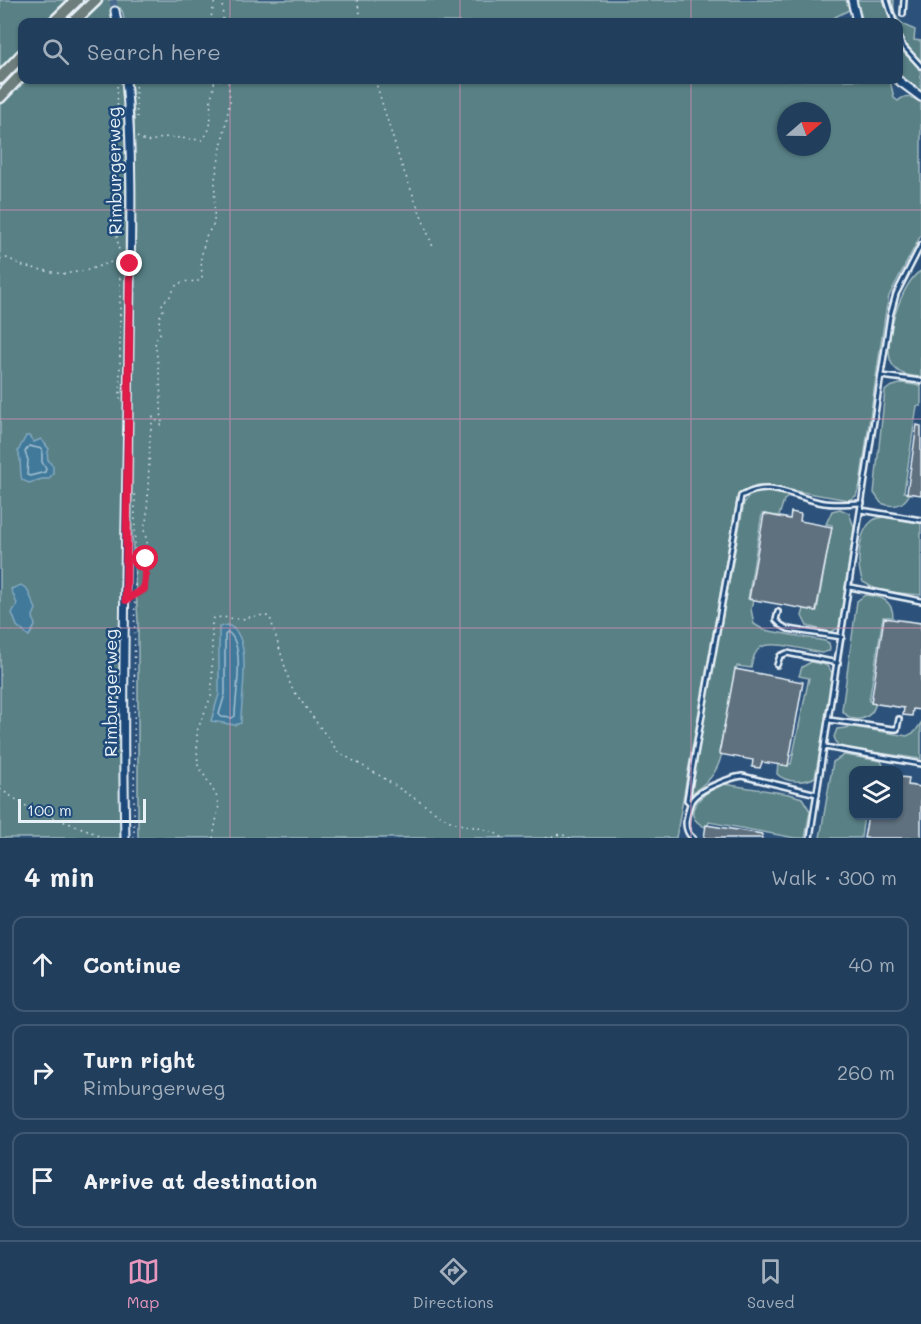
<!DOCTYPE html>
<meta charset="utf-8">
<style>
:root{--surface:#213e5c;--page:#294562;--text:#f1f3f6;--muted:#a2aebb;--line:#3e5772;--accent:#e797bd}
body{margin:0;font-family:Mali,sans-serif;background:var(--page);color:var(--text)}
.controls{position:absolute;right:18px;bottom:18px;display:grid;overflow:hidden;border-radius:12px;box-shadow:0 2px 4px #0004}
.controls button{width:54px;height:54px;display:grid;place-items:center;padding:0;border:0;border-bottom:2px solid var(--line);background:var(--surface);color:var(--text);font:30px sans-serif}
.compass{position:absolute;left:777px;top:102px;width:54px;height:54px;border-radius:50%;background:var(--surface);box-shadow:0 2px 4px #0004;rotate:70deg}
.scale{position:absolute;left:18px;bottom:15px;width:128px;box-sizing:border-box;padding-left:6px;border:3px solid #e8f1f8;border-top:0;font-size:16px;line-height:21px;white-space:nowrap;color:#e8f1f8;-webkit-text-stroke:4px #1f4a7a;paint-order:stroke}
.stop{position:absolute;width:18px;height:18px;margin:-14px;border:4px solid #e11d48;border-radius:50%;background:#fff}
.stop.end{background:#e11d48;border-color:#fff;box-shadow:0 2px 6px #0008}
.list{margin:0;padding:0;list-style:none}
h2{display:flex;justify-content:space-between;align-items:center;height:78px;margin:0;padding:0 24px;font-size:26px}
h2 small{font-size:20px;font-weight:400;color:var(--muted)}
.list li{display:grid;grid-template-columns:39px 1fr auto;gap:18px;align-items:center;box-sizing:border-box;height:96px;margin:0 12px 12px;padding:0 12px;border:2px solid var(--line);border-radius:12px}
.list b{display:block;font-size:22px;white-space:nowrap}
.list p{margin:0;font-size:20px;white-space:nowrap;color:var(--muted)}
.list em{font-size:20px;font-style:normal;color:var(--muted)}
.icon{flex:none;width:33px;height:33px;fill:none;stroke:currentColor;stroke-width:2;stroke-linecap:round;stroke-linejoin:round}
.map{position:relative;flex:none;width:921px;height:838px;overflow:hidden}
.search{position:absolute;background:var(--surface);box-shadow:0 2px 4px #0004;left:18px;right:18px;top:18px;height:66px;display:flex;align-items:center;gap:15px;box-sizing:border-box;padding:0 21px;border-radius:12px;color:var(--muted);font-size:22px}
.sheet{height:402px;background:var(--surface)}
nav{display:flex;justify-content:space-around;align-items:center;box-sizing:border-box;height:84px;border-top:2px solid var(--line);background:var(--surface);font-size:16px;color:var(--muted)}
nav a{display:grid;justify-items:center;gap:3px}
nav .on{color:var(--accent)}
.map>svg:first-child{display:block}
.green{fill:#598085;stroke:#a0b8be;stroke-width:1.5;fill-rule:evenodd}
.water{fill:#41799a;stroke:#84a9c0;stroke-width:1.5}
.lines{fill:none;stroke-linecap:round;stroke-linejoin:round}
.shore{stroke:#a5c1d2;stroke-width:1.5}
.building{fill:#5e707f;stroke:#e8f1f8;stroke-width:1.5}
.minor-tunnel{stroke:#486a8e;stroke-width:7;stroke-dasharray:7 3.5;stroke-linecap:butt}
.service-casing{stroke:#e8f1f8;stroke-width:8}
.minor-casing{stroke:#e8f1f8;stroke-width:11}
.trunk-casing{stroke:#e8f1f8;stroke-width:15}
.path{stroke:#e8f1f8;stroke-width:1.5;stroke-dasharray:1.5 4.5;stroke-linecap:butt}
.service{stroke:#1f4a7a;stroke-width:3}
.minor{stroke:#1f4a7a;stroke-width:7}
.trunk{stroke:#6d7e7c;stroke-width:10}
.route{stroke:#e11d48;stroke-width:8}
.grid{fill:none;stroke:#d78fb1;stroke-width:1.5;stroke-opacity:0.55}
.labels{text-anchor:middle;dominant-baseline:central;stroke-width:5;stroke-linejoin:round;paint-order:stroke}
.street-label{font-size:18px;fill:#e8f1f8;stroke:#1f4a7a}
</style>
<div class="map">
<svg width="921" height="838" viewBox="0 0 921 838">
<rect width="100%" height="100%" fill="#2c527b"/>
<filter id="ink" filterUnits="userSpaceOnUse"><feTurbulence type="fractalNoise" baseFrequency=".0167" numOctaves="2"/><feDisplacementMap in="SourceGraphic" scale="12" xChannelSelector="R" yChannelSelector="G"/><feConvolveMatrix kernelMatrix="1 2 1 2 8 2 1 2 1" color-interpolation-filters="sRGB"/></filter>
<g filter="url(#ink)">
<g class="green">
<polygon points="0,0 67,0 45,22 22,22 22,46 0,70"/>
<polygon points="101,0 846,0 849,10 835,17 840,22 124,22 123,13 120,8 114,13 112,22 79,22"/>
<polygon points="857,0 884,0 892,22 863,22"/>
<path d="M887,0H894C892,18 900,24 915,30L914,40L921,41V64C909,54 899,39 898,22H896Z"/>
<polygon points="899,40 903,52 921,69 921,91 899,74"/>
<polygon points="24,80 122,80 126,132 122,838 0,838 0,105"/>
<path d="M131,80H890L894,98L898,101C907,93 912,97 921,103V235L889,296L886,310L860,484L856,496L849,500L766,486H757L738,495L676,838H138V621L132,535L134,232V115ZM786,111H822V147H786Z"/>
<path d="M921,271V377C910,376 898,375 892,364C881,345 902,280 921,271Z"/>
<path d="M903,383L921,386V406H917L904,492L910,493C904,506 893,508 881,503L874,493L885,391L890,387Z"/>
<path d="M762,490L790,496L784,500L779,516L762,514L748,599L753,601L751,609L754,624L764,630L825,641L829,643L830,648L829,651L822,653C808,651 774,640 761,647C754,652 752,660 751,668L737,666L719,752L722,753C717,775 707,783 689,795L744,503L749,496Z"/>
<polygon points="840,509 849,513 854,527 839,628 830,632 807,626 802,616 804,609 817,611 832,525 826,524 832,511"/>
<path d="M884,517L921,523V595L879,591L863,582C856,567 858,533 871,522C874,518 879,518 884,517Z"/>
<path d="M865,595C880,596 893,600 893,617H883L869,701L876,702C872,721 852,725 842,710L857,601Z"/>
<path d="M811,662L826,665L834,675L815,777C805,783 786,783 777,774L778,762L791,764L809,678L799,676L802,667Z"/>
<polygon points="921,723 921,759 844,748 838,746 834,737 837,729 854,727 907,736 915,732"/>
<polygon points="844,755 881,761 885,770 854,770 854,816 864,816 861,838 820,838 833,762"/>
<path d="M723,784L789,794L802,798L810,811L805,838H795L709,822L707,828C675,814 704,792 723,784Z"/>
</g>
<g class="water">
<path d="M26,436H29L34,442L41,439L49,449C46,457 47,460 53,466V473L49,479H42L29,483L22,480C19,470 22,461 18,451Z"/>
<polygon points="21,585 27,589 36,609 33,616 35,626 29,636 17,626 12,613 17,604 11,589"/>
<path d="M227,625C255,633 240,701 241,723L235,725L211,721L219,694V627Z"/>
</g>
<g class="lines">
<g class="shore">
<polygon points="29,446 42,449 42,462 46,469 45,472 30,476 27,475 28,460 25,452"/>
<path d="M228,632C246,645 235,696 235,716L232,718L221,717L219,714L225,694V635Z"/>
</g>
</g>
<g class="building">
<polygon points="917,425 921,426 921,495 907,493"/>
<polygon points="791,512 801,514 800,521 832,527 816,611 749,599 764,514 790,519"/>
<polygon points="884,618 921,623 921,710 913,709 912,716 903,715 904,708 871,703"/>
<polygon points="735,669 803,682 788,766 762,762 760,768 752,767 753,760 719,754"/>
<polygon points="900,777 909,778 908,785 921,787 921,838 864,838 868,816 898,816"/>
<polygon points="706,825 762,834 762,838 704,838"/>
</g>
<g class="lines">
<polyline class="minor-tunnel" points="113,0 115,11"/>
<g class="service-casing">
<g id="service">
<polyline points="887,0 894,22"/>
<polyline points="903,14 904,0"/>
<polyline points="898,34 902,45 921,66"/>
<polyline points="881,376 921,381"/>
<polyline points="861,510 921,520"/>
<polyline points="850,587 921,601"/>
<polyline points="778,612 776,620 781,625 788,629 842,637"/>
<polyline points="777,665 780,656 787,653 838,663"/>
<polyline points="829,720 893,729 897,729 899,719"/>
<polyline points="825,747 921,764"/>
<path d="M690,803L687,800L690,782L741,496C773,479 793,498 824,503C836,505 850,503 862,503"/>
<path d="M693,838C686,833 685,824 687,816C688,812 689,806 691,802C696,790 729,778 742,776L817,794"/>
<polyline points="810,838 890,316 896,294 921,245"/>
</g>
</g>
<g class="minor-casing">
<g id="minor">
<polyline points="852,0 857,22"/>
<polyline points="115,11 117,22"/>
<polyline points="898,80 921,97"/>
<path d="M125,838C121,673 127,508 129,343C130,255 134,167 126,80"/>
</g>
</g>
<g class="trunk-casing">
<g id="trunk">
<polyline points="54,22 77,0"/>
<polyline points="73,22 96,0"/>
<polyline points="0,78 22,55"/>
<polyline points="0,97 22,74"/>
</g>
</g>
<g class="path">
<polyline points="222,0 223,22"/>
<polyline points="357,0 362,22"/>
<polyline points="210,22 215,0"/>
<polyline points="117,80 118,127 116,228 120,259 120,399"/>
<polyline points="135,80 137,117"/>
<polyline points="375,80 400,161 433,247"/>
<path d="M137,137L147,142L167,137L202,140C215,126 209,116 211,99C212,92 215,87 214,80"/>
<polyline points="0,259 8,258 23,266 62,274 85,271 120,259"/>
<polyline points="136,593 145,586 147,542 144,530 147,516 150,437 153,417 162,426 160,381 155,341 160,334 159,318 163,310 162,303 169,298 177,284 188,281 197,282 202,277 201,258 206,236 214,224 215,179 230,101 228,80"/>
<polyline points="0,789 34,811 88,830 102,838"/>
<polyline points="134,838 135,491"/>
<path d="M213,838L219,805L216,795L198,765L197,748V731L212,694V624L214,618C224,616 231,619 240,619C251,618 259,613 270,617L291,687L338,752L377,774L448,820C465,828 488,826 503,838"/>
<polyline points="546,838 561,834 570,838"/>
</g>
<use href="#service" class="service"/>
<use href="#minor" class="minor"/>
<use href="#trunk" class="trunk"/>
</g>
</g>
<g class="lines" filter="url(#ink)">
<polyline class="route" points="130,264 126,600 144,589 146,559"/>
</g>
<path class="grid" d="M230,0V22M460,0V22M691,0V22M230,80V838M460,80V838M691,80V838M0,210H921M0,419H921M0,628H921"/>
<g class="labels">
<g class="street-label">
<text transform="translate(114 171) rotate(-91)">Rimburgerweg</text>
<text transform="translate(110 693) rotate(-90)">Rimburgerweg</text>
</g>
</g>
</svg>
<div class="controls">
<button><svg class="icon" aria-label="layers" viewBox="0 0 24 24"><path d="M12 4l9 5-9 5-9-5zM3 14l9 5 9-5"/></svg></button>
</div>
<svg class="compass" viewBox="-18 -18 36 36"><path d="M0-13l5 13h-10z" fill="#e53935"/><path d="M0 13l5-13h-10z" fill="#a2aebb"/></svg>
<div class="scale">100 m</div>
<div class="stop" style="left:146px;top:559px"></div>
<div class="stop end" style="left:130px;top:264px"></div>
<div class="search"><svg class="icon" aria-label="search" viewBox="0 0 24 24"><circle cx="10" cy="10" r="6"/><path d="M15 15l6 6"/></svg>Search here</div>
</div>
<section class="sheet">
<h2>4 min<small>Walk · 300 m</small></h2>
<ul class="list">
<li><svg class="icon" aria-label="ahead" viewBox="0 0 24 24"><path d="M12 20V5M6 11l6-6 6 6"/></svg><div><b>Continue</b></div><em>40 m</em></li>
<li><svg class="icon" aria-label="right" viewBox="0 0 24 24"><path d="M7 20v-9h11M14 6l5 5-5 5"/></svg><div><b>Turn right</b><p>Rimburgerweg</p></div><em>260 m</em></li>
<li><svg class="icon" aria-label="arrive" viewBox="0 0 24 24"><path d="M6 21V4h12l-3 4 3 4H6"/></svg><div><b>Arrive at destination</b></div></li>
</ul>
</section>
<nav>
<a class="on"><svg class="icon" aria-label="map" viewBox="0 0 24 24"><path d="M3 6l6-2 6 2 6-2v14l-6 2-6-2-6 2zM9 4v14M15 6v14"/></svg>Map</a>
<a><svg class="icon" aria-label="directions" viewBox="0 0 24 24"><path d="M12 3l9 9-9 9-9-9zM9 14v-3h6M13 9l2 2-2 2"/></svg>Directions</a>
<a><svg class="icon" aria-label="saved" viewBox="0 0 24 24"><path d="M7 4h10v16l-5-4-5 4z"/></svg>Saved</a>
</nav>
